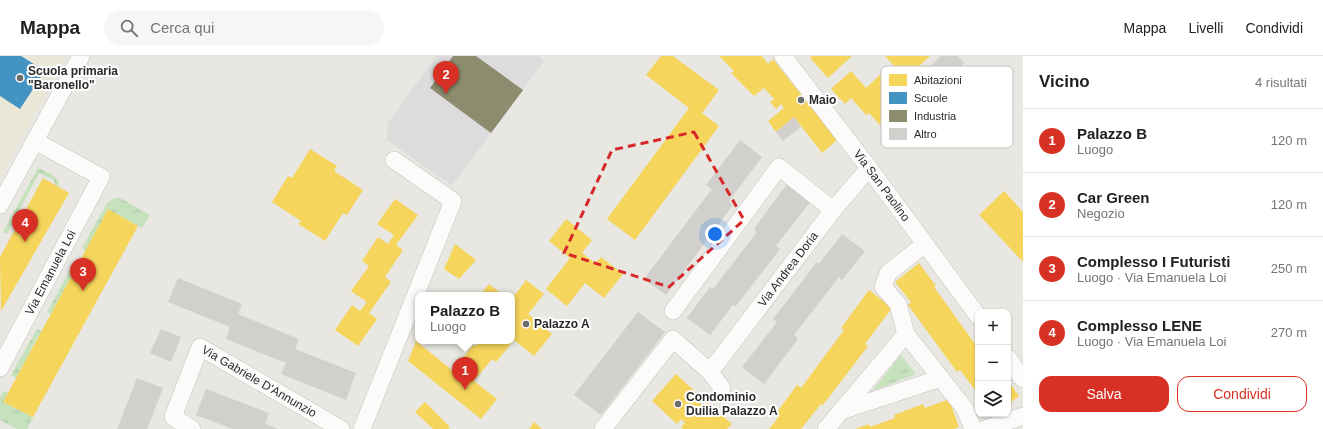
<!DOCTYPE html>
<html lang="it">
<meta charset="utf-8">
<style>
:root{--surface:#fff;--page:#f6f6f6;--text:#202124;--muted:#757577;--line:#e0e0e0;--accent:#d93025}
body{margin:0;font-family:Arial,sans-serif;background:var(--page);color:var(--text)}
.controls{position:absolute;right:12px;bottom:12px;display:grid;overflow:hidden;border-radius:8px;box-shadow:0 1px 3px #0004}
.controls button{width:36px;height:36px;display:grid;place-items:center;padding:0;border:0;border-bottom:1px solid var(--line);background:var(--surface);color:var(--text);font:20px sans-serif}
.you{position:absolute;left:715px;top:178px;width:14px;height:14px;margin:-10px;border:3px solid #fff;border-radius:50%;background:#1a73e8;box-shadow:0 0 0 6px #1a73e833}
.badge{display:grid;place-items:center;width:26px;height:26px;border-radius:50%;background:var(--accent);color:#fff;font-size:13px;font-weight:700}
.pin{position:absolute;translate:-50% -33px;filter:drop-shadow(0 1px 2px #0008)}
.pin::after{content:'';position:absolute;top:21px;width:14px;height:12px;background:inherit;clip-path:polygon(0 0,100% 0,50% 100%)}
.popup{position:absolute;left:415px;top:236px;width:100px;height:52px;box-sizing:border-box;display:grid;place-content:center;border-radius:8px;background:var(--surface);filter:drop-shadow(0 1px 3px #0005);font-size:13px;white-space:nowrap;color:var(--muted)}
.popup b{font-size:15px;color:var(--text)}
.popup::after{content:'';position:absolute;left:50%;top:100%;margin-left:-8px;border:8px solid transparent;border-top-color:var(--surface)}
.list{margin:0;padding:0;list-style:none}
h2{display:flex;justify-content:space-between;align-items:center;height:52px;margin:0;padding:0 16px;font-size:17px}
h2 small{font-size:13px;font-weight:400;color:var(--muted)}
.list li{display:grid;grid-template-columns:26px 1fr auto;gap:12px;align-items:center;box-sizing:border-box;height:64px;padding:0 16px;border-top:1px solid var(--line)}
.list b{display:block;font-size:15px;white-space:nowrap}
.list p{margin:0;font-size:13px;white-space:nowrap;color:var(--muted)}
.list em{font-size:13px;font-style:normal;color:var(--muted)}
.actions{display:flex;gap:8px;padding:12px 16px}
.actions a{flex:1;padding:9px 0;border:1px solid var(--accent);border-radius:12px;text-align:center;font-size:14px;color:var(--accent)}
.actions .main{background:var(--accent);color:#fff}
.icon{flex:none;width:22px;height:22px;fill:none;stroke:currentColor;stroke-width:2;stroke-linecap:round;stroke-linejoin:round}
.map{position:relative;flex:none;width:1023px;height:373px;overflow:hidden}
header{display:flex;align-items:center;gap:24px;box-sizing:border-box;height:56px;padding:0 20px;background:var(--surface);border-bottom:1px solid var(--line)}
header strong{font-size:19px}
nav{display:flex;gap:22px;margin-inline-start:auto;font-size:14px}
.search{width:280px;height:36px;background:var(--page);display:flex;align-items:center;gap:10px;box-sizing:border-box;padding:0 14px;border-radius:22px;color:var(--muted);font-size:15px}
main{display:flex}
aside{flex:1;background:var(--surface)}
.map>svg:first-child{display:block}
.industrial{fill:#dddbdc}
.education{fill:#eae7d7}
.grass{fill:url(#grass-tufts)}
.homes{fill:#f6d55c}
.schools{fill:#4393c3}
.industry{fill:#8c8c6e}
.building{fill:#d1d0cc}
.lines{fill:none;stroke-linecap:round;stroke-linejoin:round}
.minor-casing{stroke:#c2c2c1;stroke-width:18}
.minor{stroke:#fcfbfa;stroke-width:17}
.marked{fill:none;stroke:#d62828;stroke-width:3;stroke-dasharray:8 5;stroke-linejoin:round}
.poi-dot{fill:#6c6c6a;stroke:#fff;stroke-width:1.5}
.labels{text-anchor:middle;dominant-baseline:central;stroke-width:4;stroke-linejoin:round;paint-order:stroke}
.poi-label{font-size:12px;font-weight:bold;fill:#2a2a2a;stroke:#fff;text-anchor:start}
.street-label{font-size:12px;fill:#2a2a2a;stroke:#fff}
.key{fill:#fff;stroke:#bfbfbf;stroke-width:1}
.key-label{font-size:11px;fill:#2a2a2a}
</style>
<header>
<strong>Mappa</strong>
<div class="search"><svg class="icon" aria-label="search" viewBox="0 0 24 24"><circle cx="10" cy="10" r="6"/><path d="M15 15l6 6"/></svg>Cerca qui</div>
<nav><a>Mappa</a><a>Livelli</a><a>Condividi</a></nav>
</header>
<main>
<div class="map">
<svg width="1023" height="373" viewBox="0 0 1023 373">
<defs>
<pattern id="grass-tufts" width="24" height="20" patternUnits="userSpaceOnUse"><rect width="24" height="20" fill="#c5e2bd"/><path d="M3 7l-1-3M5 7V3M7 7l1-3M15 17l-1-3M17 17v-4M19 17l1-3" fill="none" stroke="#a9c2a3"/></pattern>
</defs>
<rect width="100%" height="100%" fill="#e8e7e1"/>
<polygon class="industrial" points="436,0 538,0 544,5 452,130 387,84 388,67"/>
<polygon class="education" points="0,0 66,0 0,121"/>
<g class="grass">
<path d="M38,112C46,116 61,120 59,131L55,129L54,124L39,117L7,178L3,176Z"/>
<polygon points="115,142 120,142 150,159 142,172 108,154 86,195 82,192 107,147"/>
<polygon points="72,210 76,212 51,258 47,256"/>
<polygon points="37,273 41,275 16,322 11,319"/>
<polygon points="901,299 916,318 872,335"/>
<polygon points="3,335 8,337 3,346 33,361 27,373 17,373 0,364 0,341"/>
</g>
<g class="homes">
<polygon points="661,0 673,0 719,34 702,57 719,70 635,184 607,163 689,52 646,19"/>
<polygon points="719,0 762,0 768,8 773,3 837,84 822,97 794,61 776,76 768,65 784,52 781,48 776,53 770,46 774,43 764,32 754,40 731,17 734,15"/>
<polygon points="812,0 852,0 828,22 810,2"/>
<polygon points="885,0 930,0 917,12 924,20 913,30"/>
<polygon points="851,15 866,32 883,16 918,55 890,80 869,57 866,59 851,42 845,48 831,33"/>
<polygon points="310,93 337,110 334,115 363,134 347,159 343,157 325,185 298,168 301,165 272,146 288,120 292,122"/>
<polygon points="43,122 69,137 1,255 0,201"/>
<polygon points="1004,135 1023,156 1023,206 979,159"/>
<polygon points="395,143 418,159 396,189 403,194 385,221 391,226 369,257 377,263 358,290 335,274 352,249 360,255 367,246 351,235 369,210 362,205 378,181 388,188 394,179 377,168"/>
<polygon points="108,153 138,170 33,361 3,346"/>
<polygon points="566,163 592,184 582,197 595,207 601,201 623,218 604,242 585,227 567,250 546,233 570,202 549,185"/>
<polygon points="455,188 476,204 459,223 444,213"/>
<polygon points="919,207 936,230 934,231 978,292 978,338 960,314 957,316 908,249 911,246 895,226"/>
<polygon points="526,224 544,238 528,258 552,278 534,300 514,284 496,306 492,303 474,325 497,343 481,363 408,305 416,285 453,315 473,289 476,290 480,285 512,285 512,243"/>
<polygon points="489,228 503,239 480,239"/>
<polygon points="869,234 892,252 865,288 868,290 823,349 821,348 801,373 769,373 778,362 774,360 797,329 801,332 844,274 841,272"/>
<polygon points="676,318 701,341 698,345 703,350 707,346 732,368 727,373 683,373 681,371 685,367 681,363 677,368 652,345"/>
<polygon points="1008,325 1019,340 1008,348"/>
<polygon points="949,343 959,371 954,373 855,373 869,368 870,371 895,362 894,359 923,348 925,352"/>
<polygon points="425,346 450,371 448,373 433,373 415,356"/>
<polygon points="534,366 542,373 529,373"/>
</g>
<polygon class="schools" points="0,0 21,0 45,15 20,53 0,40"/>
<polygon class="industry" points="453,0 476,0 523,34 491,77 430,32"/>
<g class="building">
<polygon points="941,0 958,0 964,7 944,26 930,10"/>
<polygon points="950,37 958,46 938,64 929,55"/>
<polygon points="794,61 801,71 783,85 776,76"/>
<polygon points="740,84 762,101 729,145 733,149 666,239 644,223 712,133 706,129"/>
<polygon points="787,128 810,146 776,190 780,193 736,250 733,249 710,279 687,262 710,231 713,233 757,176 754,173"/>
<polygon points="842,178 865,195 842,224 839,221 794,279 798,283 764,328 742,311 777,266 773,263 817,206 819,208"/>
<polygon points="178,222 242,248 238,258 299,283 295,293 356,317 346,344 281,318 286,307 226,283 230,271 168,246"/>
<polygon points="638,256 665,276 601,359 574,339"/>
<polygon points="161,273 181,281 171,306 150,297"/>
<polygon points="137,322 163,332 147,373 117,373"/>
<polygon points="206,333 269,357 265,368 278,373 233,373 196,359"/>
</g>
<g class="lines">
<g class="minor-casing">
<g id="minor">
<path id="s1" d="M783,0L869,112L978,260"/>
<polyline points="0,149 81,0"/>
<polyline points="925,188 888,217 883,231 898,248 906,278 965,353 973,373"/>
<polyline points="673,255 779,111 833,154"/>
<polyline points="1008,302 1023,323"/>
<path id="s2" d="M0,312L101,121L35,85"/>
<path id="s3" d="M722,332L710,316L833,154L869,112"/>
<polyline points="841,355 941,322"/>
<path id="s4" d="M192,373L173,361L200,291L341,373"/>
<polyline points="362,373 453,145 394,104"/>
<polyline points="603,373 673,283 710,316"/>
<polyline points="826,373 906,278"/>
<polyline points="985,373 1023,360"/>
</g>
</g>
<use href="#minor" class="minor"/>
</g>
<path class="marked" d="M694,76L744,164L669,231L564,197L612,94Z"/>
<g class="poi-dot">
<circle cx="20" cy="22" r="4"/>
<circle cx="801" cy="44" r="4"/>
<circle cx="526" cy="268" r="4"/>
<circle cx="678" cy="348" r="4"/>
</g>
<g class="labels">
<g class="poi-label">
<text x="28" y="15">Scuola primaria<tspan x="28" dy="14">"Baronello"</tspan></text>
<text x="809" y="44">Maio</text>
<text x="534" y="268">Palazzo A</text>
<text x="686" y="341">Condominio<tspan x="686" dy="14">Duilia Palazzo A</tspan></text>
</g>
<g class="street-label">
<text stroke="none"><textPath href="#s1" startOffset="163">Via San Paolino</textPath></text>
<text stroke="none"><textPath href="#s3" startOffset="149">Via Andrea Doria</textPath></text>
<text stroke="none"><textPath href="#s2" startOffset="108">Via Emanuela Loi</textPath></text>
<text stroke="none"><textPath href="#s4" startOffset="166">Via Gabriele D'Annunzio</textPath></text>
</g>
</g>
<rect x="881" y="10" width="132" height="82" rx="6" class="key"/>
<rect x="889" y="18" width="18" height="12" fill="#f6d55c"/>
<rect x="889" y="36" width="18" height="12" fill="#4393c3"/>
<rect x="889" y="54" width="18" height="12" fill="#8c8c6e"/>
<rect x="889" y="72" width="18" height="12" fill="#d1d0cc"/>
<g class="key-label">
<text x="914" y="28">Abitazioni</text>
<text x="914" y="46">Scuole</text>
<text x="914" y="64">Industria</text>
<text x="914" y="82">Altro</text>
</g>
</svg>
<div class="controls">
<button>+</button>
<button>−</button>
<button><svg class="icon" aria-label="layers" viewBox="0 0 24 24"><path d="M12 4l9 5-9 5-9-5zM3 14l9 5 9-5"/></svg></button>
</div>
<div class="you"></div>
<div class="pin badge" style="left:465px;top:334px">1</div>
<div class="popup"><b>Palazzo B</b>Luogo</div>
<div class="pin badge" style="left:446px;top:38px">2</div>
<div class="pin badge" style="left:83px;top:235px">3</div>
<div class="pin badge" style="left:25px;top:186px">4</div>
</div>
<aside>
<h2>Vicino<small>4 risultati</small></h2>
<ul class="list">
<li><span class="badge">1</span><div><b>Palazzo B</b><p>Luogo</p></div><em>120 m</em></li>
<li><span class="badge">2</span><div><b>Car Green</b><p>Negozio</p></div><em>120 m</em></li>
<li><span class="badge">3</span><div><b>Complesso I Futuristi</b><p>Luogo · Via Emanuela Loi</p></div><em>250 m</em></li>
<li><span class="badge">4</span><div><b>Complesso LENE</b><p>Luogo · Via Emanuela Loi</p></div><em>270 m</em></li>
</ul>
<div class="actions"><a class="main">Salva</a><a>Condividi</a></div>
</aside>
</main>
